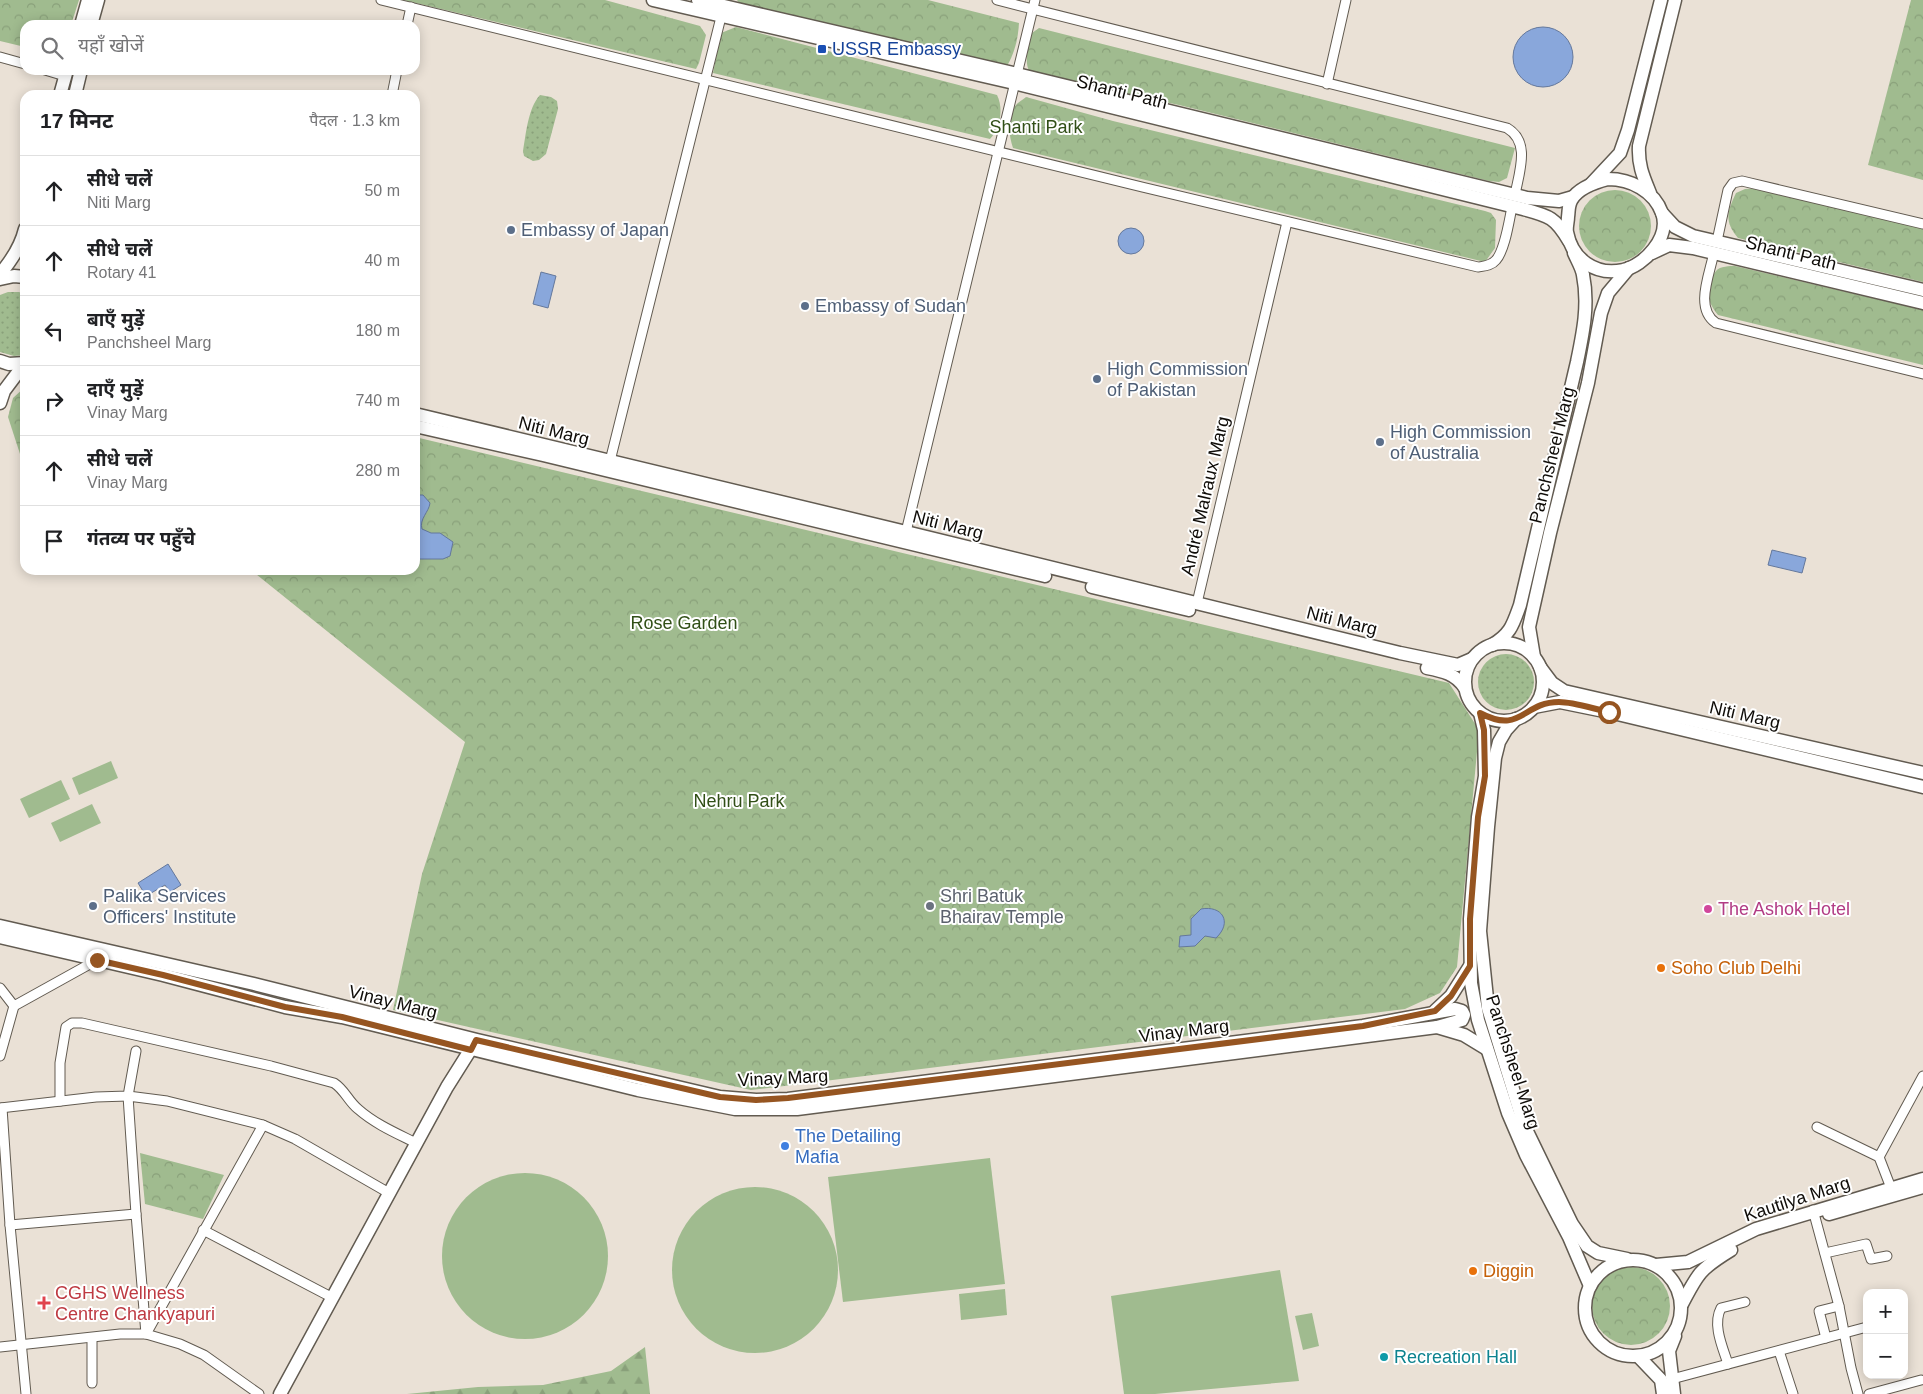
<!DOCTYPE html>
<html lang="hi">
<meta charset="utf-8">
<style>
:root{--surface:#fff;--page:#f6f6f6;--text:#202124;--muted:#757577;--line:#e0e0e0}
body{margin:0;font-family:Helvetica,"Noto Sans Devanagari",sans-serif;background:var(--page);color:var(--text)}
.controls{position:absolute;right:15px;bottom:15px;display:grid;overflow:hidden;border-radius:10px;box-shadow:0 2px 12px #0003}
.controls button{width:45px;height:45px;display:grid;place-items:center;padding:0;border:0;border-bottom:1px solid var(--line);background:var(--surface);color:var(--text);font:25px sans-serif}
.stop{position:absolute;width:15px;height:15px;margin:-11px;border:4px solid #965521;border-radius:50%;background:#fff}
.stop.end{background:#965521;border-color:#fff;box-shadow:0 1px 5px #0008}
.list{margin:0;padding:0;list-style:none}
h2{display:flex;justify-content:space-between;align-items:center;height:65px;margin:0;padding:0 20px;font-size:21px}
h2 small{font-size:16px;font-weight:400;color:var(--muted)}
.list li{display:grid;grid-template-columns:32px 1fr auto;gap:15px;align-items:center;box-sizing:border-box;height:70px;padding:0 20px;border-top:1px solid var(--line)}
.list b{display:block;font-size:19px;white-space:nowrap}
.list p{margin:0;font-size:16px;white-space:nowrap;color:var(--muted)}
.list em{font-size:16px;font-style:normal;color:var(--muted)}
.icon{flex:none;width:28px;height:28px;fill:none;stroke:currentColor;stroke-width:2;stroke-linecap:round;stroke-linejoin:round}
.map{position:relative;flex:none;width:1923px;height:1394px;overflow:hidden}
.search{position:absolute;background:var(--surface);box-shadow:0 2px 12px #0003;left:20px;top:20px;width:400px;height:55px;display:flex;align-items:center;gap:12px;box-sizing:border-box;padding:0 18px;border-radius:15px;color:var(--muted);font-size:19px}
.panel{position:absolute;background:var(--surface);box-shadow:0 2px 12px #0003;left:20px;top:90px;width:400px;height:485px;border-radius:15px}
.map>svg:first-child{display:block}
.grass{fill:url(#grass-dots)}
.forest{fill:url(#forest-firs)}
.park{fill:url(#park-crowns)}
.pitch{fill:#a0bb8f}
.water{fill:#89a7db;stroke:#64789c}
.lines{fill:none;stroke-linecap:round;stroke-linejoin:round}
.street-casing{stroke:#625b51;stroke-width:11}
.secondary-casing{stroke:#625b51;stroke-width:15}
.street{stroke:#fff;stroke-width:9}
.secondary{stroke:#fff;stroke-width:12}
.route{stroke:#965521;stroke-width:6}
.transit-dot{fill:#1a4fb4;stroke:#fff;stroke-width:2}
.service-dot{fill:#5c6f8a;stroke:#fff;stroke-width:2}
.worship-dot{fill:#6b7280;stroke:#fff;stroke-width:2}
.hotel-dot{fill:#d1479c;stroke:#fff;stroke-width:2}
.food-dot{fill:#e8710a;stroke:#fff;stroke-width:2}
.shop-dot{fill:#3f7fe0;stroke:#fff;stroke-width:2}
.health-dot{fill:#e0444e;stroke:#fff;stroke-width:2}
.culture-dot{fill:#0f9aa8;stroke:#fff;stroke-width:2}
.labels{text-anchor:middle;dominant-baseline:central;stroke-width:4;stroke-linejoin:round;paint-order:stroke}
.transit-label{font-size:18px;fill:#164399;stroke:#fff;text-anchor:start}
.street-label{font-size:18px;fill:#0f0c08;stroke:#fff}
.park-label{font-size:18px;fill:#314f17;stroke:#fff}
.service-label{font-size:18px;fill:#4e5e75;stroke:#fff;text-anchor:start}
.worship-label{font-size:18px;fill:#5b616d;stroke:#fff;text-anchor:start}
.hotel-label{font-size:18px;fill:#b23c85;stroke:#fff;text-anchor:start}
.food-label{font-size:18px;fill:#c56008;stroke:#fff;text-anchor:start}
.shop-label{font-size:18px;fill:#366cbe;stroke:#fff;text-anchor:start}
.health-label{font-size:18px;fill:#be3a42;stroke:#fff;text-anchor:start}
.culture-label{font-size:18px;fill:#0d838f;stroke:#fff;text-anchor:start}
</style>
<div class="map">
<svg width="1923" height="1394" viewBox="0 0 1923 1394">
<defs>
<pattern id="grass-dots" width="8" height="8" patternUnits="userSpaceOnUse" patternTransform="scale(1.25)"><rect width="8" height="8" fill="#a0bb8f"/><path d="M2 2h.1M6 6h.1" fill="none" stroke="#89a07a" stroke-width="1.8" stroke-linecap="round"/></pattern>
<pattern id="forest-firs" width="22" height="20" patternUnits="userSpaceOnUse" patternTransform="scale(1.25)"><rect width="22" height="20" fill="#a0bb8f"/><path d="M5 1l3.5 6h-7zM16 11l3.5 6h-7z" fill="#89a07a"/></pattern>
<pattern id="park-crowns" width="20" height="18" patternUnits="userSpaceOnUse" patternTransform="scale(1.25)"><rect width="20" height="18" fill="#a0bb8f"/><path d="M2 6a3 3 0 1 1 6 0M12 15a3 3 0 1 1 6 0" fill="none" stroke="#89a07a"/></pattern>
</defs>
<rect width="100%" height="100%" fill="#eae1d6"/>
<g class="grass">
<path d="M540,95L551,97L557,101L558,109L546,154L539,160L533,161L524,156L523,151C526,134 528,108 540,95Z"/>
<polygon points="8,292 19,292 25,294 24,355 14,356 0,352 0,295"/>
<circle cx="1506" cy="682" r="28"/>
</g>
<polygon class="forest" points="645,1347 650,1394 407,1394 478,1387 543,1385 611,1371"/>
<g class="park">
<polygon points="0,0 79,0 71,25 25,25 25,47 0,41"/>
<polygon points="403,0 605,0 700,26 706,35 699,63 696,69"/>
<path d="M737,0H928L1019,23C1018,39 1015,52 1007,66L740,4Z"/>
<polygon points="1911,0 1923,0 1923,180 1868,165"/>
<path d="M736,27L997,95C1004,109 1000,129 990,139L713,73L721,33Z"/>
<path d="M1039,28L1515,148L1507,178L1499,182L1489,181L1179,105L1030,73C1023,60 1029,47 1032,33Z"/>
<path d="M1026,97L1113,121L1485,211L1491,213L1496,220L1495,248L1485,262L1013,148C1009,136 1006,116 1016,105C1018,102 1023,100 1026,97Z"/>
<path d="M1756,188L1923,227V282L1738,238C1724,221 1727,212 1736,193L1745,189Z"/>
<circle cx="1615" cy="226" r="36"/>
<path d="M1735,266L1923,310V365L1718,315C1708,303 1705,292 1712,278C1713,276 1714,273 1716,271C1720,266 1730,266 1735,266Z"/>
<polygon points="25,387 25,459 21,457 8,417 13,398"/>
<polygon points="415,437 1449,683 1479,730 1457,967 1440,993 1405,1009 751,1090 393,1010 422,874 465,742 251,570 415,570"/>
<polygon points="140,1153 224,1175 203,1219 145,1204"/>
<circle cx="1631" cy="1306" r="39"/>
</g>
<g class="pitch">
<polygon points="111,761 118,778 79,795 72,778"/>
<polygon points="61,780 70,799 29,818 20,799"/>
<polygon points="92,804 101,823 60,842 51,823"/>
<polygon points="990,1158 1005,1284 843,1302 828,1177"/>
<circle cx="525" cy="1256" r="83"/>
<circle cx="755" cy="1270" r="83"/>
<polygon points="1280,1270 1299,1381 1155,1394 1124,1394 1111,1296"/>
<polygon points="1005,1289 1007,1315 961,1320 959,1294"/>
<polygon points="1312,1313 1319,1346 1303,1350 1295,1316"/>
</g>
<g class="water">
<circle cx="1543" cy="57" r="30"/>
<circle cx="1131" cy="241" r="13"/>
<polygon points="541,272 556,276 548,308 533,304"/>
<path d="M417,495H423L430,503C429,512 419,519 422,529L431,533H440L453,542L450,556L443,559H415V496Z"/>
<polygon points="1772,550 1806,558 1802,573 1768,565"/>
<polygon points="168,864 181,885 170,892 165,885 146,896 138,883"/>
<path d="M1201,909C1222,905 1233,922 1216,938L1205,936L1195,946L1179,947L1180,936L1191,935V919Z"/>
</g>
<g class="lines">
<g class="street-casing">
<g id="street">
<path d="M381,0L1142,187L1478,267C1484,266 1491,266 1496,260C1505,250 1509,221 1512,207"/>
<path d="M997,0L1507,128C1531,142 1519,172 1515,195"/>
<polyline points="407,25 411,7"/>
<polyline points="0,57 25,64"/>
<polyline points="45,70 65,76"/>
<polyline points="1327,84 1346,0"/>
<polyline points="392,95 397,70"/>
<polyline points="1717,241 1728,190 1733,183 1742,181 1923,224"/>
<path d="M1714,252C1710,274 1694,308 1716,323L1923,374"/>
<polyline points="609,465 721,17"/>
<polyline points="905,536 1035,0"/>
<polyline points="1197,603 1287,222"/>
<polyline points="0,988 14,1006 97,960"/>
<polyline points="0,1056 14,1006"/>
<polygon points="128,1096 167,1101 263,1125 146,1334 136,1214"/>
<path d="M60,1101V1063L66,1027L72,1023H82L271,1066L334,1083C345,1090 348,1101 358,1109C375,1124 396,1133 416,1143"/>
<polyline points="0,1108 96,1097 128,1096 136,1051"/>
<polyline points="2,1108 10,1225 26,1394"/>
<polyline points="263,1125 295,1139 389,1193"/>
<polyline points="1817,1127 1879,1157"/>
<polyline points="1891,1188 1879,1157 1923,1076"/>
<polyline points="1813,1210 1839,1306 1851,1368 1858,1394"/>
<polyline points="10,1225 136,1214"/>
<polyline points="203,1230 333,1298"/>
<polyline points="1825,1253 1866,1244 1871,1259 1887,1256"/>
<polyline points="92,1338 92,1383"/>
<polyline points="1826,1338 1819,1311 1839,1306"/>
<polyline points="0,1347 120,1334 146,1334 180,1344 204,1355 259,1394"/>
<polyline points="1779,1351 1793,1394"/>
<path d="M1728,1364C1723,1348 1712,1325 1721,1308L1745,1302"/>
<polyline points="1672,1379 1867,1327"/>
<polyline points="1869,1394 1921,1380"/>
</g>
</g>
<g class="secondary-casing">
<g id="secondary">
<path d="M653,0L1014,83L1523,209C1549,216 1555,217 1569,241"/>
<polyline points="698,0 1017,74 1527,198 1559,201 1573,197"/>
<polyline points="81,25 88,0"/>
<polyline points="91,25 98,0"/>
<polyline points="60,95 67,70"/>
<polyline points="75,95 81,70"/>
<path d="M1608,179C1631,179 1654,191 1662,213C1671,237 1644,266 1623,270C1595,276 1572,259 1567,232C1566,227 1568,222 1568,217C1569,210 1568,205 1572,199C1579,188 1596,182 1608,179Z"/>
<polyline points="1591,184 1620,153 1628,130 1661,0"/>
<path d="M1650,193C1643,176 1638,165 1639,146L1675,0"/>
<polyline points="1662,213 1675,227 1693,236 1923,290"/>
<polyline points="1652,253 1669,245 1693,248 1923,303"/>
<path d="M0,274C11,261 21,246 25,229"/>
<polyline points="0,279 14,276 25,277"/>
<polyline points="0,361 9,364 25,363"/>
<polyline points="0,403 4,391 25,363"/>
<polyline points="415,414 906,532 1400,653 1458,665 1472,659"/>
<polyline points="415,426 543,455 1045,576"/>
<polyline points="1092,587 1189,610"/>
<circle cx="1504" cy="682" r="39"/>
<path d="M1492,645C1511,634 1513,624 1520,605L1577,362C1583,333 1589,305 1583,275C1582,268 1577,260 1574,253"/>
<polyline points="1534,657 1529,627 1550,533 1588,383 1601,313 1608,293 1629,268"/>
<polyline points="1540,667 1552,683 1564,691 1923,773"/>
<path d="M1427,668C1443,671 1456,674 1465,688"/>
<polyline points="1534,707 1560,702 1609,712 1923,787"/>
<polyline points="1480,713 1484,730 1485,776 1478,817 1470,919 1471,983 1478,1020 1508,1113 1526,1155 1569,1237 1590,1286"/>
<polyline points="1516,719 1506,730 1499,742 1495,758 1488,827 1480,931 1488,1008 1524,1125 1572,1224 1587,1246 1598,1253 1627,1259"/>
<polyline points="0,926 254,984 477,1040 720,1097 756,1100 788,1099 1363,1026 1455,1009 1462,1011 1464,1015 1462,1020 1437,1027"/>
<polyline points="0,937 163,975 285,1007 342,1017 638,1090 735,1109 797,1109 1437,1027 1464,1035 1487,1049"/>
<polyline points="1435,1011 1451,996 1470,966"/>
<polyline points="1829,1214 1923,1187"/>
<circle cx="1633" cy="1308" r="48"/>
<polyline points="1656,1265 1688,1262 1756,1229 1923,1179"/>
<path d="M1682,1304C1698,1273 1700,1269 1731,1250"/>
<polyline points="1639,1357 1661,1380 1663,1394"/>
<polyline points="280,1394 447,1087 474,1044"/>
<polyline points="1674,1394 1669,1351 1675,1336"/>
</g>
</g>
<use href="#street" class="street"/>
<use href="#secondary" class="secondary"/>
</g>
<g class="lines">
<path class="route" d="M97,960L163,975L285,1007L342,1017L471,1050L476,1040L720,1097L756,1100L788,1098L1363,1026L1435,1011L1451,996L1470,966V919L1478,817L1485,776L1484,730L1480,713C1522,735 1522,702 1559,702C1574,702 1594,709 1609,712"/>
</g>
<rect class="transit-dot" x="817" y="44" width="10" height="10" rx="2.5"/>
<g class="service-dot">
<circle cx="511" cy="230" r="5"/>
<circle cx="805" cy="306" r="5"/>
<circle cx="1097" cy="379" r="5"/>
<circle cx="1380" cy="442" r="5"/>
<circle cx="93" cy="906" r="5"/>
</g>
<circle class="worship-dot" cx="930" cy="906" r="5"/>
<circle class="hotel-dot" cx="1708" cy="909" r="5"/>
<g class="food-dot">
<circle cx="1661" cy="968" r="5"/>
<circle cx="1473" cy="1271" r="5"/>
</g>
<circle class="shop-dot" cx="785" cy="1146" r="5"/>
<path class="health-dot" d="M41.5 1295.5h5v5h5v5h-5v5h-5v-5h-5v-5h5z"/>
<circle class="culture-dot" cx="1384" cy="1357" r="5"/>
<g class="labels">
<g class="transit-label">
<text x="832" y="49">USSR Embassy</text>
</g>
<g class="street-label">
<text transform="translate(1122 92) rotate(14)">Shanti Path</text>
<text transform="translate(1791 253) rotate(14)">Shanti Path</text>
<text transform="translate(554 431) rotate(14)">Niti Marg</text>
<text transform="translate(1552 455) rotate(-76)">Panchsheel Marg</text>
<text transform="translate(1205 496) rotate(-77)">André Malraux Marg</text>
<text transform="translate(948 525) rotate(14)">Niti Marg</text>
<text transform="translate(1342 621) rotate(14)">Niti Marg</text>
<text transform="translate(1745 715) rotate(13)">Niti Marg</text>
<text transform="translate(393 1002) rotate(14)">Vinay Marg</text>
<text transform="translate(1184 1031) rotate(-7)">Vinay Marg</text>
<text transform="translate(1513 1062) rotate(72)">Panchsheel Marg</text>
<text transform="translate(783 1078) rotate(-3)">Vinay Marg</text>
<text transform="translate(1797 1199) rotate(-18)">Kautilya Marg</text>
</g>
<g class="park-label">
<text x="1036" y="127">Shanti Park</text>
<text x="684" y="623">Rose Garden</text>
<text x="739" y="801">Nehru Park</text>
</g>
<g class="service-label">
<text x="521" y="230">Embassy of Japan</text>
<text x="815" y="306">Embassy of Sudan</text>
<text x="1107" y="369">High Commission<tspan x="1107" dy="21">of Pakistan</tspan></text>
<text x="1390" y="432">High Commission<tspan x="1390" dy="21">of Australia</tspan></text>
<text x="103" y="896">Palika Services<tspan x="103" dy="21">Officers' Institute</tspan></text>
</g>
<g class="worship-label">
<text x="940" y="896">Shri Batuk<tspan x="940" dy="21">Bhairav Temple</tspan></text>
</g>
<g class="hotel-label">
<text x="1718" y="909">The Ashok Hotel</text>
</g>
<g class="food-label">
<text x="1671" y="968">Soho Club Delhi</text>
<text x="1483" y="1271">Diggin</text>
</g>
<g class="shop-label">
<text x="795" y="1136">The Detailing<tspan x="795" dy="21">Mafia</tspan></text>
</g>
<g class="health-label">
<text x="55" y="1293">CGHS Wellness<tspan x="55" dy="21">Centre Chankyapuri</tspan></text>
</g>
<g class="culture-label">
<text x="1394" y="1357">Recreation Hall</text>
</g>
</g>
</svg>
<div class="controls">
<button>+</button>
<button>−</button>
</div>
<div class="stop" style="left:1609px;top:712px"></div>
<div class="stop end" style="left:97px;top:960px"></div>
<div class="search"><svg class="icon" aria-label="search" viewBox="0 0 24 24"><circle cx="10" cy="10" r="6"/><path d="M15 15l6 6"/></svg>यहाँ खोजें</div>
<section class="panel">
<h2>17 मिनट<small>पैदल · 1.3 km</small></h2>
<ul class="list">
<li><svg class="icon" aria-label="ahead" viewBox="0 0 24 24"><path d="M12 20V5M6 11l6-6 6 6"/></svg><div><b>सीधे चलें</b><p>Niti Marg</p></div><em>50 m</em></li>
<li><svg class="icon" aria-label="ahead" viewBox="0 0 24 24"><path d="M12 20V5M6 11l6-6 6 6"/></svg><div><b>सीधे चलें</b><p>Rotary 41</p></div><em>40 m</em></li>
<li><svg class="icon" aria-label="left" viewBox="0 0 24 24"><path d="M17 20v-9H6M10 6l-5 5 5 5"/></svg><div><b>बाएँ मुड़ें</b><p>Panchsheel Marg</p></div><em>180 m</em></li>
<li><svg class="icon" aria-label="right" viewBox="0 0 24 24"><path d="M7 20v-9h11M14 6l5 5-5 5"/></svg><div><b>दाएँ मुड़ें</b><p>Vinay Marg</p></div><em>740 m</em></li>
<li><svg class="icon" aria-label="ahead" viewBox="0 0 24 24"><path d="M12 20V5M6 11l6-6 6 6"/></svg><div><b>सीधे चलें</b><p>Vinay Marg</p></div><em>280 m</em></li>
<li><svg class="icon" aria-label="arrive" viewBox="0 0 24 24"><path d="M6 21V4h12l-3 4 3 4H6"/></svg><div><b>गंतव्य पर पहुँचे</b></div></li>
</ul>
</section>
</div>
